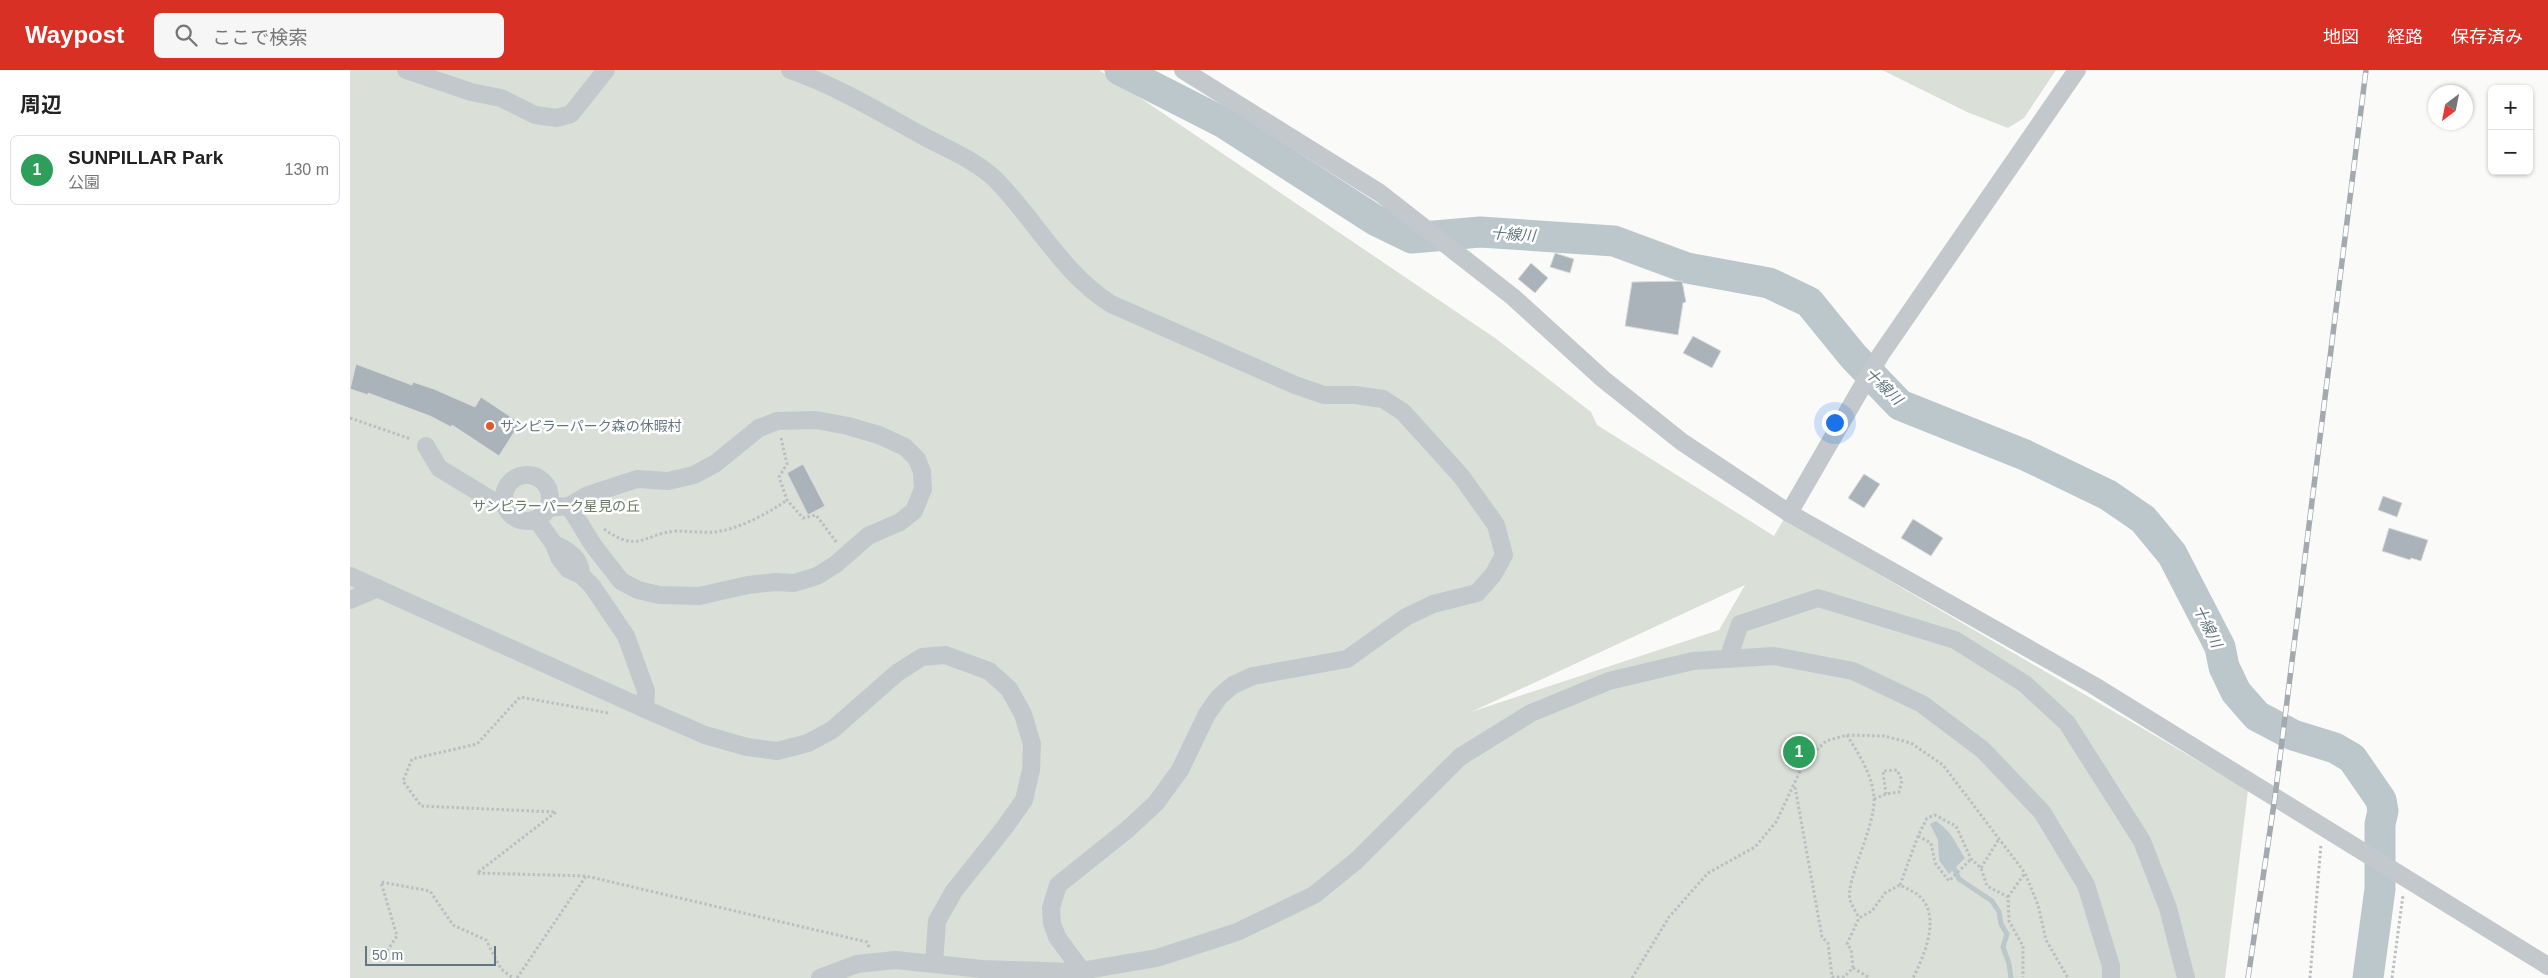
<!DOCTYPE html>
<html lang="ja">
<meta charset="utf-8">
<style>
:root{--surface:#fff;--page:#f6f6f6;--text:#222;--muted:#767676;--line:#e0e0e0;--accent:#d93025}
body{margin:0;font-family:Helvetica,"Noto Sans JP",sans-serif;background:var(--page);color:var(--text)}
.controls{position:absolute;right:15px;top:15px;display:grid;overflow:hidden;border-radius:8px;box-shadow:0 1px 4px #0004}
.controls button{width:45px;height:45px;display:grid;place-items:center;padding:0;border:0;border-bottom:1px solid var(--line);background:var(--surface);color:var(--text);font:25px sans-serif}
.compass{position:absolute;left:2078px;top:15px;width:45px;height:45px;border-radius:50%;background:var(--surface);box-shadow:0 1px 4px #0004;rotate:212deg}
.scale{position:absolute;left:15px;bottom:12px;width:131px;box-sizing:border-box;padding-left:5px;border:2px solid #657683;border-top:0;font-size:14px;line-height:18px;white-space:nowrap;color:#657683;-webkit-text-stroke:4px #fff;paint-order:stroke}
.you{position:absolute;left:1484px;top:352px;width:18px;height:18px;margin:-12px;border:4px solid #fff;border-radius:50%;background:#1a73e8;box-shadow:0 0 0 8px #1a73e833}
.badge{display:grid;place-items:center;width:32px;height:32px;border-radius:50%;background:var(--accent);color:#fff;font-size:16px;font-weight:700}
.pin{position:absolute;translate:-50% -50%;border:2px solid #fff;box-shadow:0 1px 5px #0006}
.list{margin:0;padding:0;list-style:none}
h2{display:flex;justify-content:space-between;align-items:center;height:65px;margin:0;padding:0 20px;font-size:21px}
h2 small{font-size:16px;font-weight:400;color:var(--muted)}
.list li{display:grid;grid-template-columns:32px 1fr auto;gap:15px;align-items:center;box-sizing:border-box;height:70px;margin:0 10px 10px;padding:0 10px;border:1px solid var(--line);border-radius:8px}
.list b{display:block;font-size:19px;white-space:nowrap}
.list p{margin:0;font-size:16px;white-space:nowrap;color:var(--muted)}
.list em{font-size:16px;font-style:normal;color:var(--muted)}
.icon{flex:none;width:28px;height:28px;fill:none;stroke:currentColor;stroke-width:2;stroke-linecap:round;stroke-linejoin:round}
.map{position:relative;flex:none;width:2198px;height:908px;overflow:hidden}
header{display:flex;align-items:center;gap:30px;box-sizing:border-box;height:70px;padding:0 25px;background:var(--accent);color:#fff}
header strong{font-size:24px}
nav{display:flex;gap:28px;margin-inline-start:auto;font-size:18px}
.search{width:350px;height:45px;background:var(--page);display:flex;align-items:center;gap:12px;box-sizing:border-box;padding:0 18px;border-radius:8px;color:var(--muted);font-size:19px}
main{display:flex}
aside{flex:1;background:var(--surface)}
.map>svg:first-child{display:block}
.green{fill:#dadfd7;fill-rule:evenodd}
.water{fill:#bbc7cb}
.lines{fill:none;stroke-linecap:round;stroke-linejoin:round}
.stream{stroke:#bbc7cb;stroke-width:5}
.river{stroke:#bbc7cb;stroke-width:31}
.building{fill:#aab3b9;stroke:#dcdcda}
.path{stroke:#bbbfc2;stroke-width:3;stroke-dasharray:2.5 2.5;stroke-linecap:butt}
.minor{stroke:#c3c8cc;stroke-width:18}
.rail-casing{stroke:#a2aab0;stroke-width:5.5}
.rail{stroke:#fff;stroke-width:4;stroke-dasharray:11;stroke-linecap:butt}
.poi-dot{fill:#e4572e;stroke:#fff;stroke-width:2}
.labels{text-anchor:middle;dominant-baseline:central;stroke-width:5;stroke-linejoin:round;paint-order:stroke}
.poi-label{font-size:14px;fill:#657683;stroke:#fff;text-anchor:start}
.park-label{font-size:14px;fill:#687a64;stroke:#fff}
.water-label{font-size:15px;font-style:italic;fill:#60757c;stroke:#fff}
</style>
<header>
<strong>Waypost</strong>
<div class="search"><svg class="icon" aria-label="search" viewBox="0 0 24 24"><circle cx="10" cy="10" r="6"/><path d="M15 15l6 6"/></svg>ここで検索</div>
<nav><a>地図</a><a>経路</a><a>保存済み</a></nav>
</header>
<main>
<aside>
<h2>周辺<small></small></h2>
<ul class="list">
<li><span class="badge" style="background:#2e9e5b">1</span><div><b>SUNPILLAR Park</b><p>公園</p></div><em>130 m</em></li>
</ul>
</aside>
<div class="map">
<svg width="2198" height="908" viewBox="0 0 2198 908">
<rect width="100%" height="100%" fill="#fafaf8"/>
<g class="green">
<path d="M0,0H749L1145,268L1241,342L1247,355L1424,466L1434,449L1898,720L1875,908H0ZM1395,515L1369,560L1121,642Z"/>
<polygon points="1532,0 1706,0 1674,48 1658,58 1617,42"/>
</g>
<path class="water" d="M1586,751C1604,764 1603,770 1615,788L1599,804L1589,790L1588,770L1580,754Z"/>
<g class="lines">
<polyline class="stream" points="1602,794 1609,809 1642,831 1649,842 1651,854 1657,864 1653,877 1659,894 1661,908"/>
<polyline class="river" points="770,0 874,53 1025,150 1062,168 1130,162 1264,171 1337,198 1419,213 1459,232 1503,286 1550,335 1675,385 1758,425 1793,449 1822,484 1870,577 1874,597 1886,622 1907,646 1943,665 1985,678 2002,688 2031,730 2033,741 2030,754 2030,819 2018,908"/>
</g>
<g class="building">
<polygon points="1205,183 1224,189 1220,203 1200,197"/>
<polygon points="1181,193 1198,208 1185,223 1168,209"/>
<polygon points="1332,211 1336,232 1333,233 1328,265 1275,256 1282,212"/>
<polygon points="1343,266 1371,281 1362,298 1333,283"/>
<polygon points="6,294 62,315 63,312 84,319 125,337 131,327 170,353 149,386 102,355 101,357 80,346 18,323 18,325 0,319"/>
<polygon points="453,394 475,436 458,445 437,403"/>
<polygon points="1514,404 1530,414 1514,438 1498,428"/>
<polygon points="2033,426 2052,433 2047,447 2028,440"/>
<polygon points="1563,449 1593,468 1581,486 1551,468"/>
<polygon points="2039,458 2078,470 2071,491 2061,488 2060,490 2032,481"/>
</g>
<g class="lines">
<g class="path">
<polyline points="0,348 61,369"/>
<polyline points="431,368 437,394 429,407 437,430 453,448 466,445 487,473"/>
<path d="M254,459C289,484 293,464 326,461C339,461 352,463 364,462C387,460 419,443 437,430"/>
<polyline points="258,643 170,627 127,674 62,689 53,711 71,736 206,742 127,803 236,806 517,872 519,877"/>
<path d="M1497,665C1509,685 1523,705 1524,729C1525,758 1495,811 1500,830C1502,836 1506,842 1509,848"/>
<path d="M1445,717L1472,867L1478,873L1482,907H1494L1503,898L1501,879L1497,874L1509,848L1522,841L1535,823L1550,815C1556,818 1562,821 1567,824C1593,844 1574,886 1563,908"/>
<polyline points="1524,729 1536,724 1549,722 1552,710 1547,700 1533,701 1536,724"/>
<polyline points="1568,766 1581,773 1585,793 1599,811 1621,789"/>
<polyline points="1631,798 1649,769"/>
<polyline points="1550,815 1568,766 1577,748 1585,745 1606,756 1621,789 1631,798 1637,816 1658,827 1659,851 1673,876 1673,907"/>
<polyline points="1658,827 1675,803"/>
<polyline points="37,881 47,866 31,812 80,821 103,855 136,870 151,899 163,908"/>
<polyline points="1503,898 1520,908"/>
<polyline points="167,908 236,806"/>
<polyline points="1282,908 1319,847 1358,803 1405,777 1426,752 1455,691 1476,671 1497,665 1534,666 1561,673 1593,695 1675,803 1688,835 1696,870 1718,908"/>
<polyline points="1960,908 1971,774"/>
<polyline points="2042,908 2053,825"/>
</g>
<g class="minor">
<polyline points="56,0 121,22 151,28 185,45 207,48 221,44 256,0"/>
<path d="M440,0C487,16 529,42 573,66C597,79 625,90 645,109C685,149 712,203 761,234L945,315L974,325H1005L1033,329L1053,342L1111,406L1146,455L1154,485L1143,505L1127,523L1083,534L1056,547L997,589L903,606L883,615L869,627L857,644L830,700L806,733L778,759L708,815L701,838L702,853L707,867L732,901"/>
<polyline points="833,0 1030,123 1163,227 1253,309 1332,372 1439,443 1743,615 2198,896"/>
<polyline points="76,376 89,398 143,431 154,432"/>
<circle cx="177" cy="428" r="23"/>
<polyline points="197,438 219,436 238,425 287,409 318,411 344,405 366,393 409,358 427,351 466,350 498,356 529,365 555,377 567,389 572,402 573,419 564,441 550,452 518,466 486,494 467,506 444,513 425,512 398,515 349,526 309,525 288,520 271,511 243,475 219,436"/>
<polyline points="1439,443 1531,284 1727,0"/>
<polyline points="183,450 189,453 204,474 209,487 218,499 231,505 242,516 276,566 296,621 295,639"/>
<path d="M204,474C218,480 231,488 231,505"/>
<polyline points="0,506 295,639 355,665 397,677 427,681 458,673 482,660 547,603 572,587 595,585 639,601 659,619 673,644 682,674 681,700 674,730 655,757 604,821 587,851 584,894"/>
<polyline points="0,530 28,518"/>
<polyline points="1378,589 1390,554 1468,528 1605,570 1675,614 1717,653 1792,771 1818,838 1836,908"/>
<polyline points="470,908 507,894 545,890 632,899 724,902 807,888 887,862 964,825 1006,791 1110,687 1181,643 1259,611 1343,591 1424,586 1503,601 1572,634 1633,680 1692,742 1736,815 1761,896 1761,908"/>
</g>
<g class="rail-casing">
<polyline id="rail" points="1898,908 1925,727 2016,0"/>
</g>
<use href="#rail" class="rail"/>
</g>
<circle class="poi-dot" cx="140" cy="356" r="5"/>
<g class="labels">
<g class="poi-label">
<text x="150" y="356">サンピラーパーク森の休暇村</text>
</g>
<g class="park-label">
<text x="206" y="436">サンピラーパーク星見の丘</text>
</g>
<g class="water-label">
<text transform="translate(1163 164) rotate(4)">十線川</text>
<text transform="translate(1534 316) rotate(44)">十線川</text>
<text transform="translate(1858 556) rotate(64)">十線川</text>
</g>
</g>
</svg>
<div class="controls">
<button>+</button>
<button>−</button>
</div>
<svg class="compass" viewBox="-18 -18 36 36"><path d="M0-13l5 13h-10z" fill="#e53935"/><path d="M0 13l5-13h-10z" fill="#767676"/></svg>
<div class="scale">50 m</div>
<div class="you"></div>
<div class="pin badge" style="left:1449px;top:682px;background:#2e9e5b">1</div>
</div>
</main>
